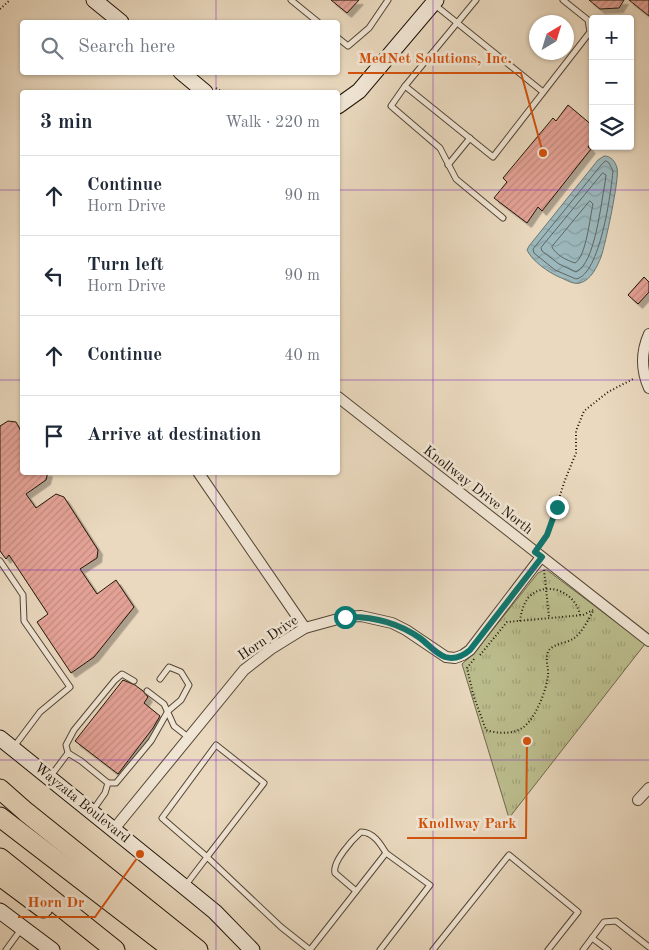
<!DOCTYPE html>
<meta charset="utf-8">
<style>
:root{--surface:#fff;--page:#f2f2f3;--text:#1f2937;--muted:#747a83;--line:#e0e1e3}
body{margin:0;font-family:"Old Standard TT",serif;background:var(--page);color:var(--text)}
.controls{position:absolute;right:15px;top:15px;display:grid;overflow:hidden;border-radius:5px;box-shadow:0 1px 4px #0004}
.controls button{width:45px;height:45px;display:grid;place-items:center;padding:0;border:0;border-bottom:1px solid var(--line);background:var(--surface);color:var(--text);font:25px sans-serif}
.compass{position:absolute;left:529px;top:15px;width:45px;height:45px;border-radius:50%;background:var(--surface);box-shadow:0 1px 4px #0004;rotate:38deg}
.stop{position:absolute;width:15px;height:15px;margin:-11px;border:4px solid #0f766e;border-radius:50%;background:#fff}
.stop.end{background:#0f766e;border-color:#fff;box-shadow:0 1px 5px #0008}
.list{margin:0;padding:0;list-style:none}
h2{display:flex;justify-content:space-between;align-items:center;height:65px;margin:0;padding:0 20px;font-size:21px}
h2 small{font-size:16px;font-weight:400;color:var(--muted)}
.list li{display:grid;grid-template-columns:32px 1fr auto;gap:15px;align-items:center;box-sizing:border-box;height:80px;padding:0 20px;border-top:1px solid var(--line)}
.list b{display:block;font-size:19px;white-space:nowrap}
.list p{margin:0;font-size:16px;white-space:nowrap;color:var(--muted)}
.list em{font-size:16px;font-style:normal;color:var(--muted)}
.icon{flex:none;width:28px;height:28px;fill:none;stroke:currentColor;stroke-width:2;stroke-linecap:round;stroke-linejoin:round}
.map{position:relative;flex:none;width:649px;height:950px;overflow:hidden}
.search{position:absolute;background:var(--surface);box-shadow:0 1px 4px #0004;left:20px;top:20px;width:320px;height:55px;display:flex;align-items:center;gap:12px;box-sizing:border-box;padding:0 18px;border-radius:5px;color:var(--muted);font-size:19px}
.panel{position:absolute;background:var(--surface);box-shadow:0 1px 4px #0004;left:20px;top:90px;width:320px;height:385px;border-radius:5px}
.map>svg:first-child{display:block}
.park{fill:url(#park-tufts);stroke:#6e6a4b}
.water{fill:url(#water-waves);stroke:#6a7774}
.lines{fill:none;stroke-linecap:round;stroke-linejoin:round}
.shore{stroke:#5e6662;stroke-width:1}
.building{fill:url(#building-hatch);stroke:#1f1508;filter:url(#shadow)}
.lane-casing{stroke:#524636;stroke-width:7}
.street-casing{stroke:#524636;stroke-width:12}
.secondary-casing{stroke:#1f1508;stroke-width:17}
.highway-casing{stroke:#1f1508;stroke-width:21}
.path{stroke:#1f1508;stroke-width:2;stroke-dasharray:1 2.5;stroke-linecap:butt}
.lane{stroke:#f1e6d5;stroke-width:5}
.street{stroke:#f1e6d5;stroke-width:10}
.secondary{stroke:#f1e6d5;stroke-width:15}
.highway{stroke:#ead9bf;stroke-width:19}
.route{stroke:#0f766e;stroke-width:6}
.grid{fill:none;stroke:#7b2cbf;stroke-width:1;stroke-opacity:0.55}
.labels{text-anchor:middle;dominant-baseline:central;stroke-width:5;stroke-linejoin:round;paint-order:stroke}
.street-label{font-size:14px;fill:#1f1508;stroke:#f1e6d5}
.leader{fill:none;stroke:#d4520c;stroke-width:2}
.callout-dot{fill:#d4520c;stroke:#f1e6d5;stroke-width:2}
.callout-label{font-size:15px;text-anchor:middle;font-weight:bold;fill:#d4520c;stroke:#f1e6d5;stroke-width:5;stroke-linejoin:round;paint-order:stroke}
</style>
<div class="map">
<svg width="649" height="950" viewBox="0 0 649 950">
<defs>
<pattern id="park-tufts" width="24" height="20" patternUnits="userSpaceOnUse" patternTransform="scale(1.25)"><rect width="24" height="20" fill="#bcbe8e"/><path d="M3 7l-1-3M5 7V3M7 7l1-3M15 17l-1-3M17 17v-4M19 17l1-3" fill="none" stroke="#a1a279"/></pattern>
<pattern id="water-waves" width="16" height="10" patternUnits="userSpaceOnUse" patternTransform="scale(1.25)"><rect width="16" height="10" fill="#9cb8bc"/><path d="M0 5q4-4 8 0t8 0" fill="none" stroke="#869da0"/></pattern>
<pattern id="building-hatch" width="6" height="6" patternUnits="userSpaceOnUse" patternTransform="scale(1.25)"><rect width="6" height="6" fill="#e4a296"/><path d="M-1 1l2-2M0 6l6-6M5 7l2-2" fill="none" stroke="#c38b80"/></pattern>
<filter id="shadow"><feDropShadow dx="4.5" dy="4.5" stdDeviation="0" flood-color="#0004"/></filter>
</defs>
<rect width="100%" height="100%" fill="#ead9bf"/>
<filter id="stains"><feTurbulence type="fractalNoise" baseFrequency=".004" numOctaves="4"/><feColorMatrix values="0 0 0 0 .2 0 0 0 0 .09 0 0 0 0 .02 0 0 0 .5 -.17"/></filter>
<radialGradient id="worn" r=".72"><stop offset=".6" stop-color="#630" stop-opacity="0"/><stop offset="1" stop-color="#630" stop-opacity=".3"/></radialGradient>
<polygon class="park" points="544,570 547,570 645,644 509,818 462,664 474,653 538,573"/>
<path class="water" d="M604,156C611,156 615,161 617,168C620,177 605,246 601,257C597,267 591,280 580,283C573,285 565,279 559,277C548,272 532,261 527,250L529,246L598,160Z"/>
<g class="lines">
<g class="shore">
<path d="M606,161L609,163L613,171C611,192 600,275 576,279L555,270L534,253L533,249L602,164Z"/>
<path d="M603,173L606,175L605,183C601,203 595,264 576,272L559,264L542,251L541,248Z"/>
<path d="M590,201L593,204C590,217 586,257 575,263C566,260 556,255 552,247Z"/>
</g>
</g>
<g class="building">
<polygon points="331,0 359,0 347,13"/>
<polygon points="589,0 624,0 619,8 600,9"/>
<polygon points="629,0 649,0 649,16"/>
<polygon points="568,105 593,126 593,140 588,147 591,149 542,211 538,207 527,223 494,198 507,182 503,178 553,118 556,121"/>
<polygon points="644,277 649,282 649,292 638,304 628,295"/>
<polygon points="8,421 16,422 22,433 22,472 48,472 46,480 26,494 36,508 56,494 64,497 98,550 97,558 80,569 97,594 116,580 134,607 94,657 71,673 37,622 48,614 9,555 6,559 0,551 0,426"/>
<polygon points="123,680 135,685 143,691 148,697 144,703 160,716 153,728 118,774 75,741"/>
</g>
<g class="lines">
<g class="lane-casing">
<g id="lane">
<polyline points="291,0 318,22"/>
<polyline points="476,0 405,86 493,157 590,32 588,20 563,0"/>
<polyline points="435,5 543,92"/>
<polyline points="338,38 348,46 369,28 388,0"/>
<polyline points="405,86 391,106 440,148 456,179 503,218"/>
<polyline points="448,165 470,138"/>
<polyline points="0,561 23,595 24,621 70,687 40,712 13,748"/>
<polyline points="147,691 164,704 174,726 188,737"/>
<polygon points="216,745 264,783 207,857 162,818"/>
<polyline points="68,753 66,745 74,730 115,680 122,674 134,681"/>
<polyline points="50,777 68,753 81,761 108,783 105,793 93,810"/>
<polyline points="108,783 116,783 151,741 168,711 181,700 189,685 181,672 169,667 160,679"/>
<polyline points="185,886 207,857 281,927 310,950 386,853 430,885 380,950"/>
<path d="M356,891L335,873C332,862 352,840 361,832C373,832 380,843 386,853"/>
<polyline points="592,938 608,950"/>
<polyline points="6,950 22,928"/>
<polyline points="433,950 509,855 578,912 548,950"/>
<polyline points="583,950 604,922 616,921 649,947"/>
</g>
</g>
<g class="street-casing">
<g id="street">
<path d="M649,334C641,352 641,370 649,388"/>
<polyline points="338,397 649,641"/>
<polyline points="198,472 305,628"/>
<polyline points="638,800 649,788"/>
<polyline points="114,829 244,670 271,649 305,628 345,617 361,616 392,623 406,630 446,657 455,658 463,655 470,650 541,557"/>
</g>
</g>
<g class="secondary-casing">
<g id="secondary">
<polyline points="94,0 121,22"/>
<polyline points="181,72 205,92"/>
<polyline points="338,106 359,91 436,0"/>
<polyline points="0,738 182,885 215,912 252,950"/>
<polyline points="0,911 52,950"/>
</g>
</g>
<g class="highway-casing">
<g id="highway">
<polyline points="0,789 26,812 198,950"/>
<polyline points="0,817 173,950"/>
<polyline points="0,858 115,950"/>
<polyline points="0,876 43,908"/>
</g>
</g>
<g class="path">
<polyline points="0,9 10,0"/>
<polyline points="216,88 222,92"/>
<polyline points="540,544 547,535 565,480 576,453 576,431 584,411 608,392 635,378"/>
<polyline points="544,570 549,617"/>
<path d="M520,621C521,613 523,605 528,598C545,579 576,592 580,615"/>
<polyline points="480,655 507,622 583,615 593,610"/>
<path d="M474,659L467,668L473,694L486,730C498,734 516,735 526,725C537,714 546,691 548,676C549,667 544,659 549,650C554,644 566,643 573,639C582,633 588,620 593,611"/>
</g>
<use href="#lane" class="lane"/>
<use href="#street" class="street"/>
<use href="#secondary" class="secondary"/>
<use href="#highway" class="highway"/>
</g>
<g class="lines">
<path class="route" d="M345,617C373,616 397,622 420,638C428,644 435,653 445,657C455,660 463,656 470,650L542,557L535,552L547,535L557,507"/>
</g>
<path class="grid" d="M216,0V22M433,0V950M216,72V92M0,190H22M338,190H649M0,380H22M338,380H649M216,472V950M0,570H649M0,760H649"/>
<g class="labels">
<g class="street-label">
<text transform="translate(478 490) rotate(38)">Knollway Drive North</text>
<text transform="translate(268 638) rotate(-34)">Horn Drive</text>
<text transform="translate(82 803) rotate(39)">Wayzata Boulevard</text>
</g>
</g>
<path class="leader" d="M543 153L521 73H348M527 741L526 838H407M140 854L95 917H18"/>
<g class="callout-dot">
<circle cx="543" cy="153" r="5"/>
<circle cx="527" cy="741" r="5"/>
<circle cx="140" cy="854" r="5"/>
</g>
<g class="callout-label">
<text x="435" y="63">MedNet Solutions, Inc.</text>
<text x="467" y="828">Knollway Park</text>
<text x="56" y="907">Horn Dr</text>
</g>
<rect width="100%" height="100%" filter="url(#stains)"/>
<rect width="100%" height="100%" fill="url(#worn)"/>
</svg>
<div class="controls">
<button>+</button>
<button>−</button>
<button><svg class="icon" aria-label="layers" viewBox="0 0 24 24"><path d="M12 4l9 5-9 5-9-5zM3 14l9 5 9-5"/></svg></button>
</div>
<svg class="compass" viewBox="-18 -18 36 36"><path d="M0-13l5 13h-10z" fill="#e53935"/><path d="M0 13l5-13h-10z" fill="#747a83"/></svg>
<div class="stop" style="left:345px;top:617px"></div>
<div class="stop end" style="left:557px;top:507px"></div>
<div class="search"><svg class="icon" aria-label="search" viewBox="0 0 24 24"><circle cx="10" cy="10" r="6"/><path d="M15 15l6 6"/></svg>Search here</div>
<section class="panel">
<h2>3 min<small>Walk · 220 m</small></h2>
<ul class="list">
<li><svg class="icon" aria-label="ahead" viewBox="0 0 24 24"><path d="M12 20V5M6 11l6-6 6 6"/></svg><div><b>Continue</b><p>Horn Drive</p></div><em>90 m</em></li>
<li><svg class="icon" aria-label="left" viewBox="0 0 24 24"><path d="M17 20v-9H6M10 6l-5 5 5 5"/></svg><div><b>Turn left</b><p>Horn Drive</p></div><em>90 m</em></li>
<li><svg class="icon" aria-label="ahead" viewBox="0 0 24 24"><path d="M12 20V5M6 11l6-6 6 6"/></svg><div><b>Continue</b></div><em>40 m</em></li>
<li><svg class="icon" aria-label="arrive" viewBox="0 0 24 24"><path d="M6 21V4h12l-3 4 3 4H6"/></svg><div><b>Arrive at destination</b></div></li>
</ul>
</section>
</div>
